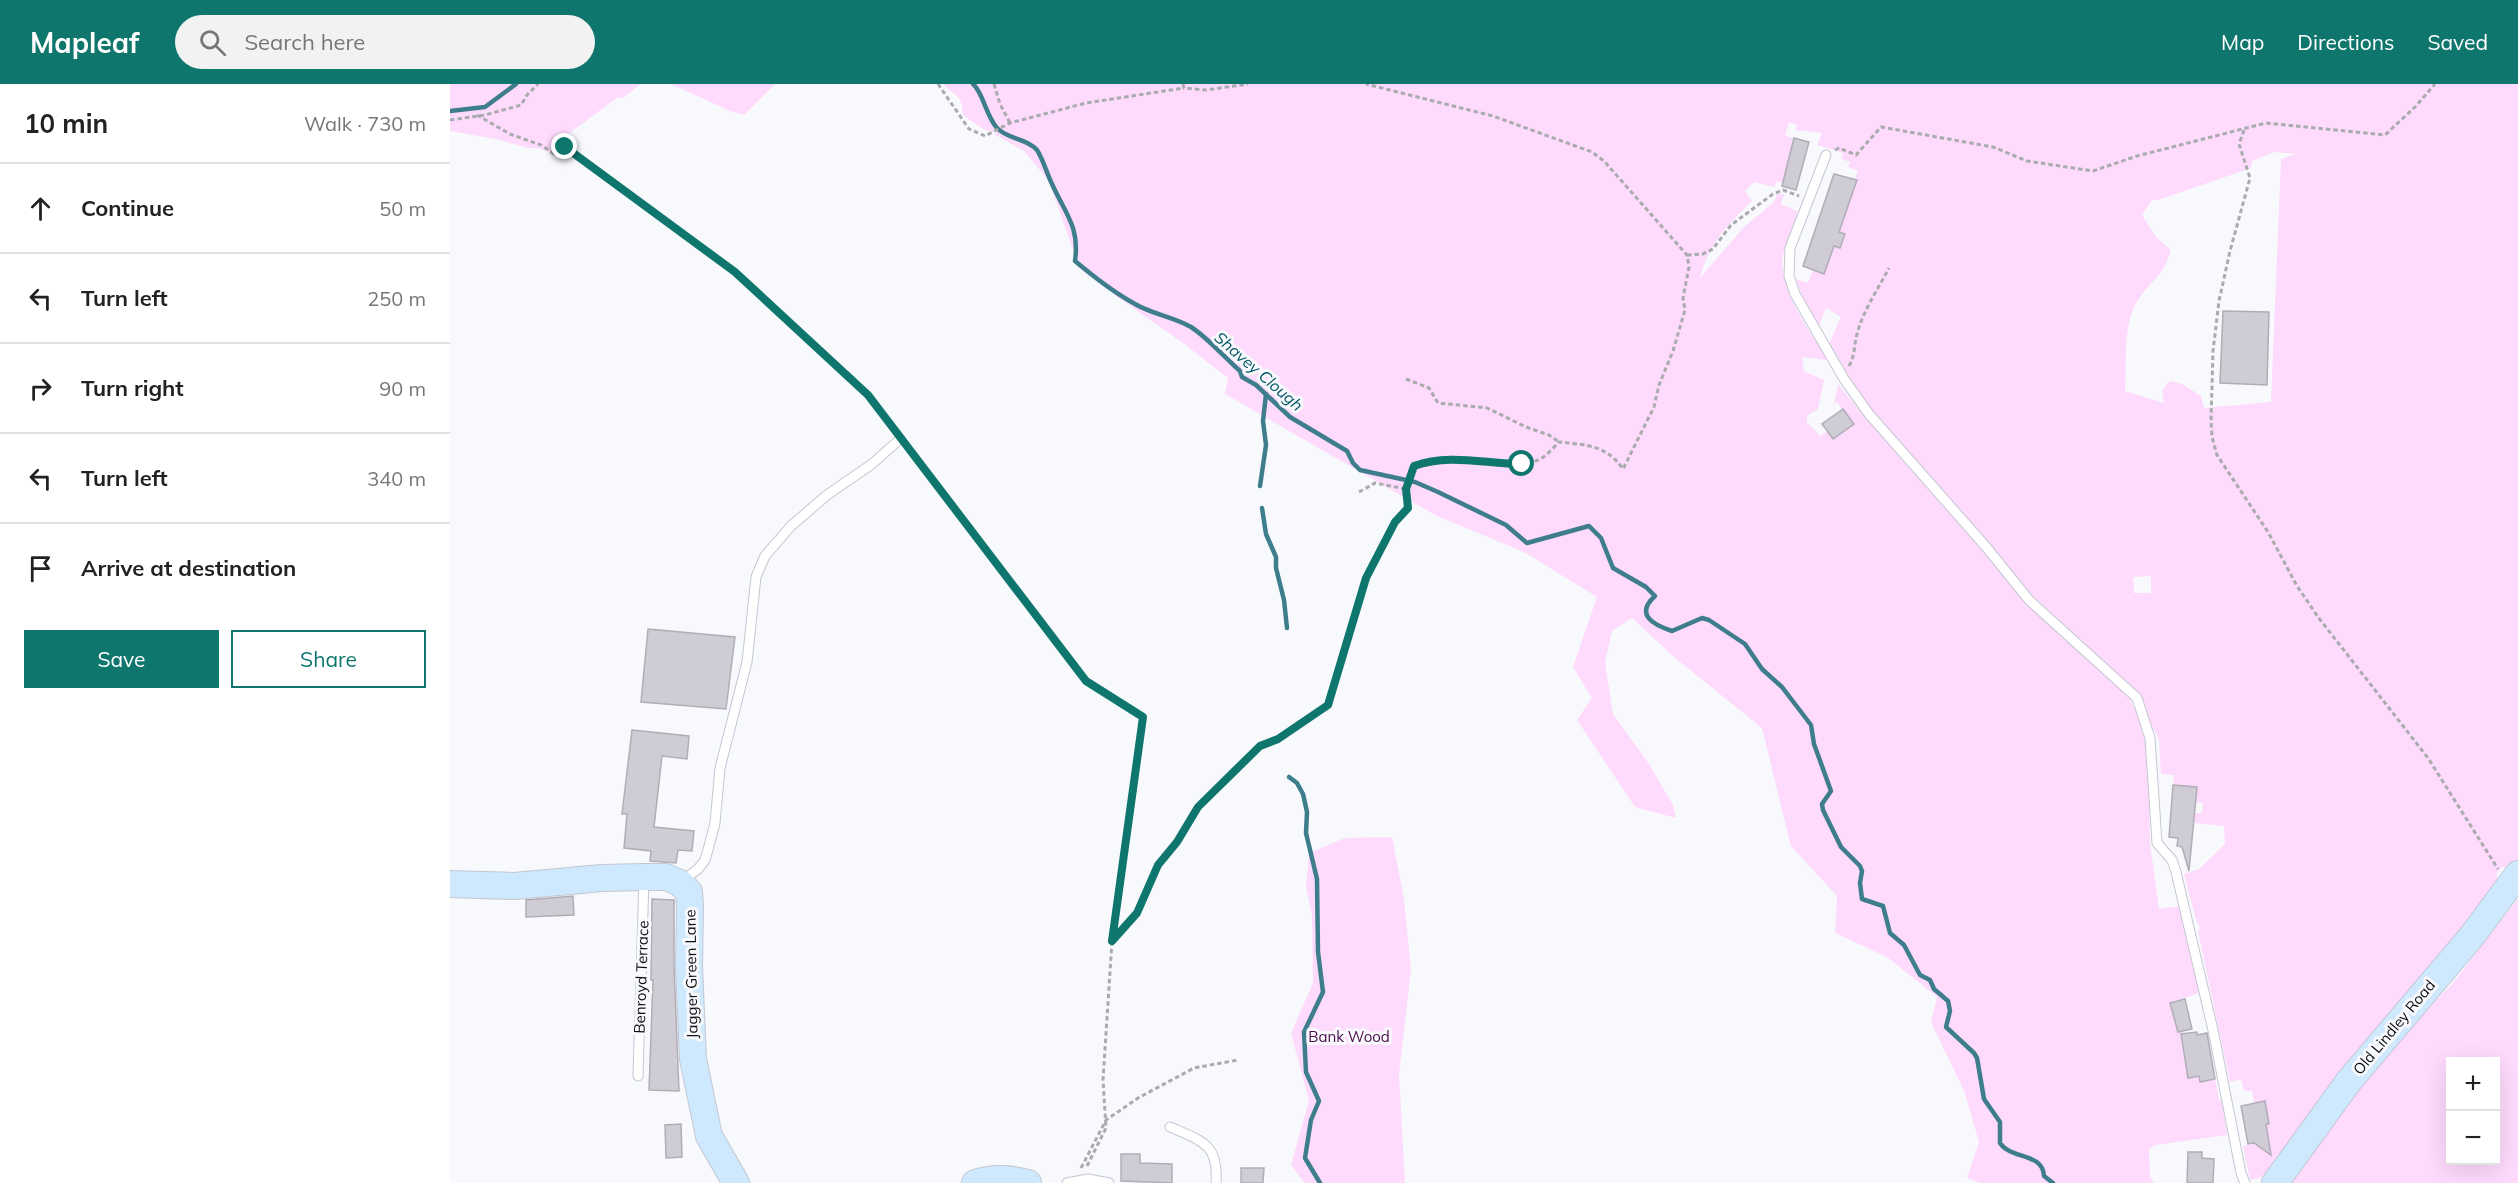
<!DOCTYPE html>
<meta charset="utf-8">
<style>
:root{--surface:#fff;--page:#f2f2f2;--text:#222;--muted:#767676;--line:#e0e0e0;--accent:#0f766e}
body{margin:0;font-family:Mulish,sans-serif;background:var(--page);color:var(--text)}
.controls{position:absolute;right:18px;bottom:18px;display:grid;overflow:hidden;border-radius:0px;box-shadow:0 6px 24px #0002}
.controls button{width:54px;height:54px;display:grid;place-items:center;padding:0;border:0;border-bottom:2px solid var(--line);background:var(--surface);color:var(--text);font:30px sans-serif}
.stop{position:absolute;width:18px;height:18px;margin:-14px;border:4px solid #0f766e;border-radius:50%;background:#fff}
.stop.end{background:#0f766e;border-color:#fff;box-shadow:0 2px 6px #0008}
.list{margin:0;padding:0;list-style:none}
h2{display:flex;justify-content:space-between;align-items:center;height:78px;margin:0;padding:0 24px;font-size:26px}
h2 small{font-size:20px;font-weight:400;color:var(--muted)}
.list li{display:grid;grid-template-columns:39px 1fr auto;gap:18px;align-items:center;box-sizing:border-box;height:90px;padding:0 24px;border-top:2px solid var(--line)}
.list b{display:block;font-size:22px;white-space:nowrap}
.list em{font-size:20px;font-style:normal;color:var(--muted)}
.actions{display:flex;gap:12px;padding:18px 24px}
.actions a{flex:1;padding:14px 0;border:2px solid var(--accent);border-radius:0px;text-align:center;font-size:21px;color:var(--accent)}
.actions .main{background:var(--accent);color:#fff}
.icon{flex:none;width:33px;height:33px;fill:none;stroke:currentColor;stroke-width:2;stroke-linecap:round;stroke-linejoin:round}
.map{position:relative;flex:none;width:2068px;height:1099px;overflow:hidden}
header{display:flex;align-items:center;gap:36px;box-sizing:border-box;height:84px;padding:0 30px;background:var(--accent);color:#fff}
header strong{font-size:28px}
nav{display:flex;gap:33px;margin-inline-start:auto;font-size:21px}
.search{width:420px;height:54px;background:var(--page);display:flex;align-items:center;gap:15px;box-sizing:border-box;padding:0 21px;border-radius:33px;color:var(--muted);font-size:22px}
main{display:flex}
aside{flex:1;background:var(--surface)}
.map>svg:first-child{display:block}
.green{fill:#fedafc;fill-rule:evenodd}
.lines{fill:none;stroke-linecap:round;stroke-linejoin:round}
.stream{stroke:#3d7d8c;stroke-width:4.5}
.building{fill:#cfccd6;stroke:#b0adb7;stroke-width:1.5}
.lane-casing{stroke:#c4c7d1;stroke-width:11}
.secondary-casing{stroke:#c4c7d1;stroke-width:28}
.path{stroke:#aaabae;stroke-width:3;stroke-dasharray:4.5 3;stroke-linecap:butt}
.lane{stroke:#fff;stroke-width:9}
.secondary{stroke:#cee8fd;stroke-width:26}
.route{stroke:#0f766e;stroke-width:8}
.labels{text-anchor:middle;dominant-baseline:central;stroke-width:6;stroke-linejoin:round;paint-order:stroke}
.street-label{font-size:15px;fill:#0d0e11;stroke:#f8f9fd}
.park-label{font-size:15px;fill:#4b0b4a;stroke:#f8f9fd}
.water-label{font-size:16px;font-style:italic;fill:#015463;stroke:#f8f9fd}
</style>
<header>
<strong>Mapleaf</strong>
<div class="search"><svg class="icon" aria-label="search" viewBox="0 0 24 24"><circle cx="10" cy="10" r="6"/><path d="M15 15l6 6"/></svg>Search here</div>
<nav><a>Map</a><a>Directions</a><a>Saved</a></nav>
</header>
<main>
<aside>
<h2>10 min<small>Walk · 730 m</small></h2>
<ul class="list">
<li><svg class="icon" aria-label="ahead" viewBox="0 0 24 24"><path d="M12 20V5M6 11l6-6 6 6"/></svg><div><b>Continue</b></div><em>50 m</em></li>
<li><svg class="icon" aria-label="left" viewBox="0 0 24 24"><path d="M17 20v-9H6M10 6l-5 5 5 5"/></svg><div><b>Turn left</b></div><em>250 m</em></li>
<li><svg class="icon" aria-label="right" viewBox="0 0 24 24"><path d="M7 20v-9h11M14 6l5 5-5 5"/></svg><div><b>Turn right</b></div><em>90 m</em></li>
<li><svg class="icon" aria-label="left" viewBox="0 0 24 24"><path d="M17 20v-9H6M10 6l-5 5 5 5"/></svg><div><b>Turn left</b></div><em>340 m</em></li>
<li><svg class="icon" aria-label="arrive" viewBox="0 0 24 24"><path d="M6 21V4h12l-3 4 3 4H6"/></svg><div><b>Arrive at destination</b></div></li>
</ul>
<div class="actions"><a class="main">Save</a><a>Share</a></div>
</aside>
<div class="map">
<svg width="2068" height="1099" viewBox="0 0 2068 1099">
<rect width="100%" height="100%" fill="#f8f9fd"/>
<g class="green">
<polygon points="0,0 191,0 173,14 168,13 106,59 109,63 107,71 88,64 78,64 46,55 0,47"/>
<polygon points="221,0 325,0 294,31 280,27"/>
<path d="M493,0H2068V775L2063,784L2052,783L2046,791L2050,797L1823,1082L1812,1093L1800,1096L1793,1062L1813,1058L1816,1040L1818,1039L1804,1019L1802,1007H1794L1791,995L1780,998L1748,847L1750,844L1746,836L1734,790L1749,785L1775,760L1774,742L1745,739V729H1752L1753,719L1746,718L1747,703L1723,701L1724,691L1711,690L1709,656L1688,612L1678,599L1568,499L1408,311L1379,260L1391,233L1376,224L1369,241L1354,218L1346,195L1358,199L1363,186L1374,189L1384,162L1390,164L1395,150L1389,148L1407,96L1405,95L1408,87L1398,83L1400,78L1391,75L1393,69L1367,61L1372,49L1346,46L1347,41L1339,38L1335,51L1344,55L1332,99L1327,97L1324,103L1304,98L1295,107L1302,117C1278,140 1258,161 1250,194L1294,143L1323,119L1327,110H1334L1331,120L1347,127L1348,131C1343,143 1336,157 1333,171C1327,199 1358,248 1375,269L1377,276L1352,273L1354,287L1374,296L1368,325L1357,332V338L1370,352L1378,347L1403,339L1387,318L1384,320L1388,300L1425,345L1571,511L1677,610L1692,639L1697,656L1700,759L1709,825L1730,822L1749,909L1720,919L1722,931H1725L1728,948L1733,947L1736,965L1750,998L1765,995L1769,1016H1772L1777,1051L1705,1061L1699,1065L1700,1093L1704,1099H1530L1517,1094L1529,1058L1515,1009L1481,938L1487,913L1437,873L1385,849L1387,812L1341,762L1312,644L1224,573L1182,534L1162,547L1155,578L1163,630L1199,680L1223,721L1226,734L1185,723L1127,636L1142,614L1123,583L1147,513L1076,469L985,431L775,310L778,294L733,259L666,212L657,201L649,199L625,177L624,169L599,97L574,67L544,50L551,45V43L543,48L533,45L513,31C512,10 506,13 493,0ZM1824,68L1846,70L1831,75L1821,318L1754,324L1751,312L1732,300L1720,297L1712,306L1714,319L1675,307C1677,278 1672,241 1688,216C1702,195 1713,193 1721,166L1706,153L1692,131L1702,116H1708L1801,84L1802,77ZM1701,492V509H1684L1683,493Z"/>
<polygon points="942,753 954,815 961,886 949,990 955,1099 855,1099 841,1081 859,1017 841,949 863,899 862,830 856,803 859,769 895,754"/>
<path d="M2068,815V1099H1840L1935,970L2003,899ZM2000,978H2046V1076H2000Z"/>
</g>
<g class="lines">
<g class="stream">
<path d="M523,0C533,8 536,32 547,44C557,55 578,55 587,66C593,75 597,90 602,100C615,129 630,143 625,177C644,193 663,208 685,220C702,230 723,233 741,243C758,254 774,273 790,287L792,293L806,301L840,333L897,367L903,379L910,386L965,398L988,408L1056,441L1077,459L1139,442L1151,454L1163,484L1196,503L1205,512C1184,531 1204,541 1222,547L1252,534L1259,536L1295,560L1312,585L1332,603L1361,641L1364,660L1381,707L1372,720L1373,726L1391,763L1410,782L1412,787L1410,799L1412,815L1433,822L1440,849L1454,861L1470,891L1480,896L1484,905L1498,917L1500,927L1496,943L1524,969L1527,974L1534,1015L1550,1038V1059C1561,1076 1593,1068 1594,1092L1603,1099"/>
<polyline points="0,27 35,23 66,0"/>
<polyline points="810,402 816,361 813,337 816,310"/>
<polyline points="812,424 816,450 826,473 826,484 834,516 837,544"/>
<polyline points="839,693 847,699 853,710 857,728 856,749 867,795 868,868 873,908 854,948 856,988 869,1017 861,1036 855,1074 870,1099"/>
</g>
</g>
<g class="building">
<polygon points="1344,54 1359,58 1346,106 1332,102"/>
<polygon points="1384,90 1407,96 1389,148 1395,150 1390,164 1384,162 1374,190 1353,182"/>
<polygon points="1773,227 1819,228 1817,301 1770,299"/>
<polygon points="1393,325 1404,340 1383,355 1372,340"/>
<polygon points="198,545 285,553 276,625 191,618"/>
<polygon points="182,646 239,652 237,675 212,672 204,743 244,747 242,767 228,766 226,779 200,777 201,767 174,764 177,730 172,730"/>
<polygon points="1723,701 1747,703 1739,787 1732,763 1727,762 1728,754 1719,753"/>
<polygon points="123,812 124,831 76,833 76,816"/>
<polygon points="202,815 224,816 224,883 229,1007 199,1006 203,896 201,896"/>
<polygon points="1735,915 1742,945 1728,948 1720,919"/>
<polygon points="1747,948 1747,951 1757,949 1765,995 1750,998 1749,992 1738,994 1731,950"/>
<polygon points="1815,1017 1819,1040 1816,1040 1821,1071 1804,1059 1798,1060 1791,1022"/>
<polygon points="231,1040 232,1073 216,1074 215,1041"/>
<polygon points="1738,1068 1752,1068 1752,1074 1764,1075 1763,1099 1737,1099"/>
<polygon points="671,1070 690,1070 690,1079 722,1080 722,1099 671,1097"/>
<polygon points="791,1084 814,1084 813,1099 791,1099"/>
</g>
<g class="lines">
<g class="lane-casing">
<g id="lane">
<polyline points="1376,71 1340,164 1339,192 1345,210 1394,295 1419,330 1537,464 1579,516 1687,614 1700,654 1707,759 1722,776 1726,788 1763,946 1791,1089 1795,1099"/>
<polyline points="232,797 248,785 255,776 259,762 265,739 270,684 297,578 306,493 315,472 341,442 377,411 422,380 450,355"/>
<polyline points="188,992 194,794"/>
<path d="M720,1043C752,1057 769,1060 766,1099"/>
<polyline points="617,1099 638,1095 659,1099"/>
</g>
</g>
<g class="secondary-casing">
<g id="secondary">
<polyline points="0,800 64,802 152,794 194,793 216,793 230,799 239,808 240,823 239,882 243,975 259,1052 286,1099"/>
<path d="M525,1099C543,1093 560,1094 578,1099"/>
<polyline points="1825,1099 1899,997 2022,852 2068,790"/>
</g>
</g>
<g class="path">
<polyline points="488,0 519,45 535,52 560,39 636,19 734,4"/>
<polyline points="544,0 550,20 560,39"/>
<polyline points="733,0 734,4 756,6 798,0"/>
<polyline points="27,31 60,50 91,61 104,70 112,62 115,63 285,188 418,311 443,345"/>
<polyline points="0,36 35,31 71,21 77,11 88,0"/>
<polyline points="1794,46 1789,60 1800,94 1780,167 1769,217 1763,267 1761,337 1762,353 1767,371 1818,448 1847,502 1868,533 1978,674 2048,785"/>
<polyline points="1385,66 1389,64 1406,71 1431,43 1543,63 1577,77 1643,87 1687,72 1816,39 1935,51 1966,22 1985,0"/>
<polyline points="1237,171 1253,170 1263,165 1281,141 1323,110 1333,106 1349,112"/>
<path d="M1399,282C1405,272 1404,261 1407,250C1413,227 1428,205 1439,184"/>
<polyline points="956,295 979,304 988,319 1037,324 1076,343 1099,351 1109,358"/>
<polyline points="459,364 636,597 693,633 662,855"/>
<polyline points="909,408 925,399 956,405"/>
<path d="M637,1082L656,1044L653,996L662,857L687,829L708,781L727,758L748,723L810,662L828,655L878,621L916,494L945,438L958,424L956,405L964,382C979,377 993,374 1009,375C1035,376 1068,388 1092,374C1098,370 1104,363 1109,358C1137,361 1156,361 1173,385L1204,323L1209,301L1223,267L1235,226L1233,214L1239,183L1237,171L1154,77L1142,68L1043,32L916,0"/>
<polyline points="631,1084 656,1036 688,1014 744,984 788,976"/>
</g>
<use href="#lane" class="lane"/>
<use href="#secondary" class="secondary"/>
</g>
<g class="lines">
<path class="route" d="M115,63L285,188L418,311L636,597L693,633L662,857L687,829L708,781L727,758L748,723L810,662L828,655L878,621L916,494L945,438L958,424L956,405L964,382C1000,369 1035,380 1072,380"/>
</g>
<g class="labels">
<g class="street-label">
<text transform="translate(241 890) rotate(-91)">Jagger Green Lane</text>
<text transform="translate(191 893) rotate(-88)">Benroyd Terrace</text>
<text transform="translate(1944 943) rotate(-50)">Old Lindley Road</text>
</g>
<g class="park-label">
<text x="899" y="952">Bank Wood</text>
</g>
<g class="water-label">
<text transform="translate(809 287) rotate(41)">Shavey Clough</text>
</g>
</g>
</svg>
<div class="controls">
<button>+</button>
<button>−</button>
</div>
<div class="stop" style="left:1072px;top:380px"></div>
<div class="stop end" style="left:115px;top:63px"></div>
</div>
</main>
